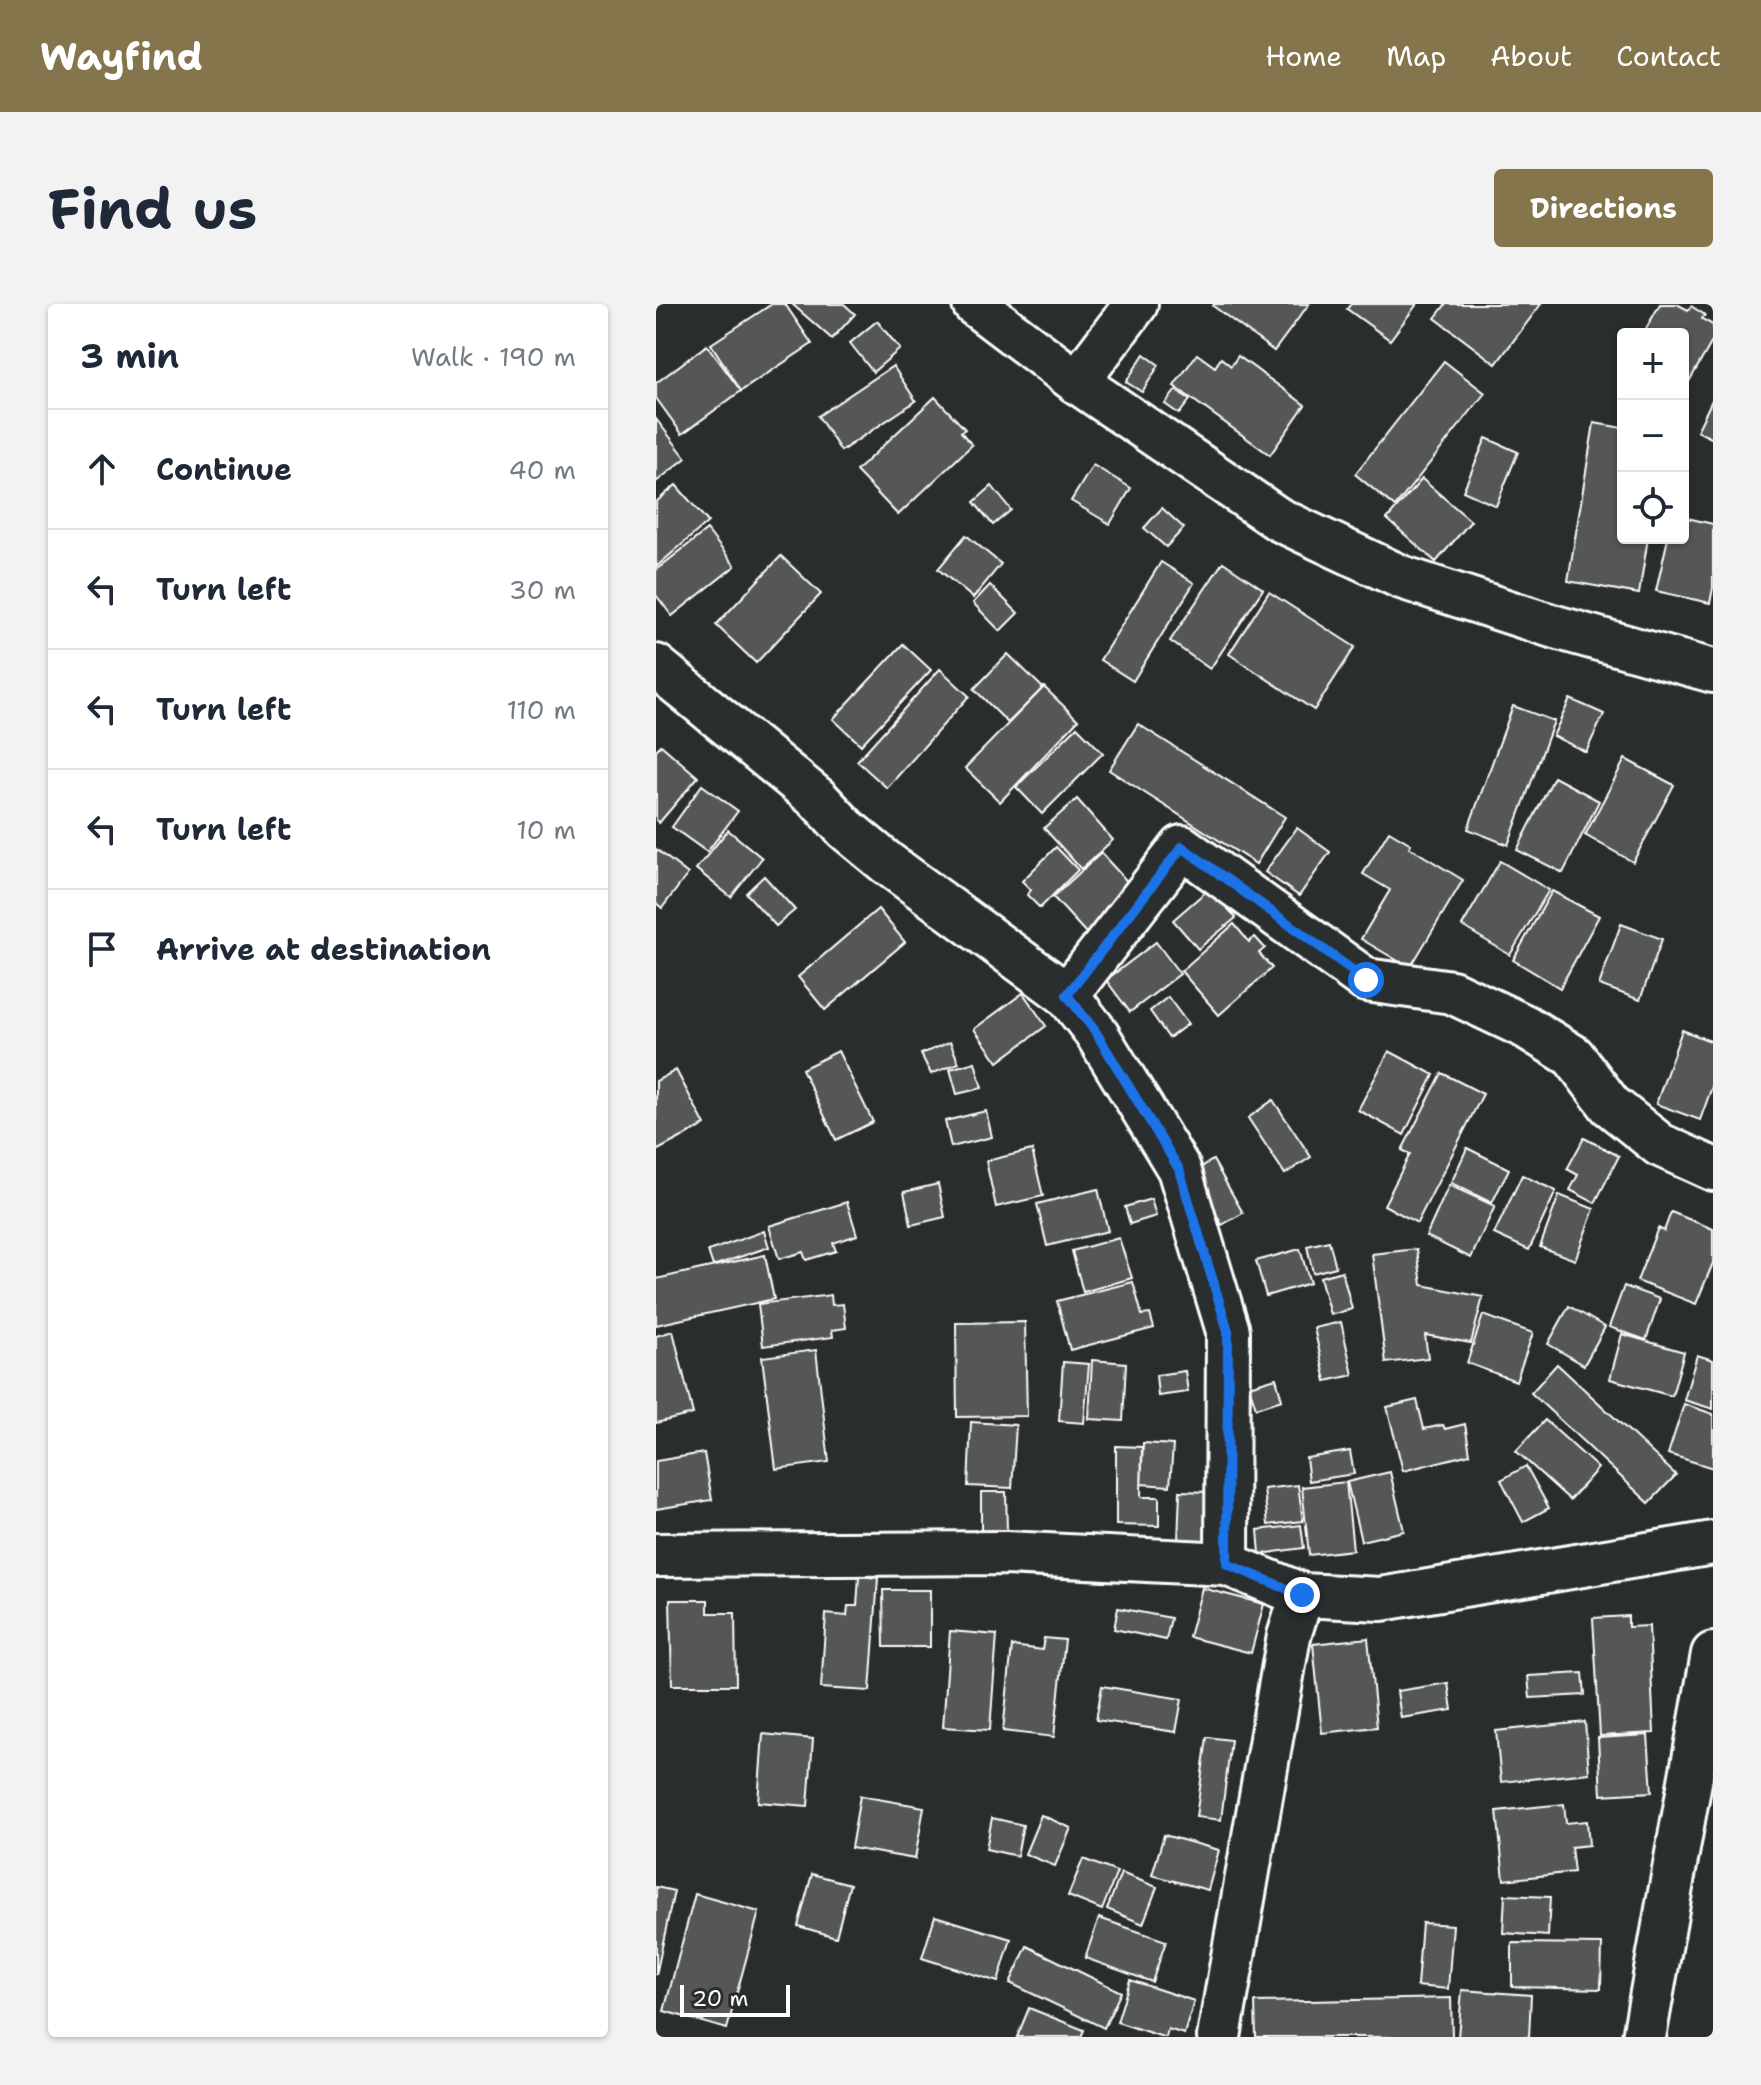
<!DOCTYPE html>
<meta charset="utf-8">
<style>
:root{--surface:#fff;--page:#f2f2f3;--text:#1f2937;--muted:#747a83;--line:#e0e1e3;--accent:#84754c}
body{margin:0;font-family:"Shantell Sans",sans-serif;background:var(--page);color:var(--text)}
.controls{position:absolute;right:24px;top:24px;display:grid;overflow:hidden;border-radius:8px;box-shadow:0 2px 6px #0004}
.controls button{width:72px;height:72px;display:grid;place-items:center;padding:0;border:0;border-bottom:2px solid var(--line);background:var(--surface);color:var(--text);font:40px sans-serif}
.scale{position:absolute;left:24px;bottom:20px;width:110px;box-sizing:border-box;padding-left:8px;border:4px solid #fff;border-top:0;font-size:22px;line-height:28px;white-space:nowrap;color:#fff;-webkit-text-stroke:6px #2a2d2e;paint-order:stroke}
.stop{position:absolute;width:24px;height:24px;margin:-18px;border:6px solid #1a73e8;border-radius:50%;background:#fff}
.stop.end{background:#1a73e8;border-color:#fff;box-shadow:0 2px 8px #0008}
.list{margin:0;padding:0;list-style:none}
h2{display:flex;justify-content:space-between;align-items:center;height:104px;margin:0;padding:0 32px;font-size:34px}
h2 small{font-size:26px;font-weight:400;color:var(--muted)}
.list li{display:grid;grid-template-columns:52px 1fr auto;gap:24px;align-items:center;box-sizing:border-box;height:120px;padding:0 32px;border-top:2px solid var(--line)}
.list b{display:block;font-size:30px;white-space:nowrap}
.list em{font-size:26px;font-style:normal;color:var(--muted)}
.icon{flex:none;width:44px;height:44px;fill:none;stroke:currentColor;stroke-width:2;stroke-linecap:round;stroke-linejoin:round}
.map{position:relative;flex:none;width:1057px;height:1733px;overflow:hidden;border-radius:8px}
header{display:flex;align-items:center;gap:48px;box-sizing:border-box;height:112px;padding:0 40px;background:var(--accent);color:#fff}
header strong{font-size:38px}
nav{display:flex;gap:44px;margin-inline-start:auto;font-size:28px}
.intro{display:flex;align-items:center;justify-content:space-between;box-sizing:border-box;height:192px;padding:0 48px}
h1{margin:0;font-size:56px}
.button{padding:20px 36px;border-radius:8px;background:var(--accent);color:#fff;font-size:28px;font-weight:700}
main{display:flex;gap:48px;padding:0 48px}
aside{flex:1;background:var(--surface);border-radius:8px;box-shadow:0 2px 6px #0004}
.map>svg:first-child{display:block}
.building{fill:#555758;stroke:#fff;stroke-width:2}
.lines{fill:none;stroke-linecap:round;stroke-linejoin:round}
.minor-casing{stroke:#fff;stroke-width:48}
.minor{stroke:#2a2d2e;stroke-width:42}
.route{stroke:#1a73e8;stroke-width:10}
</style>
<header>
<strong>Wayfind</strong>
<nav><a>Home</a><a>Map</a><a>About</a><a>Contact</a></nav>
</header>
<div class="intro"><h1>Find us</h1><a class="button">Directions</a></div>
<main>
<aside>
<h2>3 min<small>Walk · 190 m</small></h2>
<ul class="list">
<li><svg class="icon" aria-label="ahead" viewBox="0 0 24 24"><path d="M12 20V5M6 11l6-6 6 6"/></svg><div><b>Continue</b></div><em>40 m</em></li>
<li><svg class="icon" aria-label="left" viewBox="0 0 24 24"><path d="M17 20v-9H6M10 6l-5 5 5 5"/></svg><div><b>Turn left</b></div><em>30 m</em></li>
<li><svg class="icon" aria-label="left" viewBox="0 0 24 24"><path d="M17 20v-9H6M10 6l-5 5 5 5"/></svg><div><b>Turn left</b></div><em>110 m</em></li>
<li><svg class="icon" aria-label="left" viewBox="0 0 24 24"><path d="M17 20v-9H6M10 6l-5 5 5 5"/></svg><div><b>Turn left</b></div><em>10 m</em></li>
<li><svg class="icon" aria-label="arrive" viewBox="0 0 24 24"><path d="M6 21V4h12l-3 4 3 4H6"/></svg><div><b>Arrive at destination</b></div></li>
</ul>
</aside>
<div class="map">
<svg width="1057" height="1733" viewBox="0 0 1057 1733">
<rect width="100%" height="100%" fill="#2a2d2e"/>
<filter id="ink" filterUnits="userSpaceOnUse"><feTurbulence type="fractalNoise" baseFrequency=".0125" numOctaves="2"/><feDisplacementMap in="SourceGraphic" scale="16" xChannelSelector="R" yChannelSelector="G"/><feConvolveMatrix kernelMatrix="1 2 1 2 8 2 1 2 1" color-interpolation-filters="sRGB"/></filter>
<g filter="url(#ink)">
<g class="building">
<polygon points="116,0 129,0 156,40 85,87 55,40"/>
<polygon points="136,0 188,0 199,10 176,35"/>
<polygon points="558,0 653,0 618,47 557,2"/>
<polygon points="695,0 761,0 734,36 691,5"/>
<polygon points="790,0 885,0 840,60 779,14"/>
<polygon points="1004,0 1021,0 1032,6 1035,2 1049,11 1046,15 1057,21 1057,36 1027,88 1027,30 987,30"/>
<polygon points="221,17 244,45 217,68 194,39"/>
<polygon points="51,41 85,87 26,130 0,94 0,79"/>
<polygon points="488,50 503,61 486,88 470,78"/>
<polygon points="541,50 559,63 565,54 575,62 582,52 649,101 614,151 518,82"/>
<polygon points="788,57 829,89 739,203 699,170"/>
<polygon points="237,62 260,97 185,147 162,112"/>
<polygon points="520,86 534,96 523,110 509,100"/>
<polygon points="279,93 309,125 305,128 316,141 242,211 200,167"/>
<polygon points="1057,94 1057,135 1041,127"/>
<polygon points="0,115 30,154 0,178"/>
<polygon points="938,119 967,124 967,234 992,234 983,290 912,277"/>
<polygon points="830,134 862,148 840,202 807,187"/>
<polygon points="437,161 475,184 454,220 415,197"/>
<polygon points="766,175 815,217 780,258 731,215"/>
<polygon points="20,181 52,218 0,263 0,198"/>
<polygon points="336,182 355,206 337,221 318,198"/>
<polygon points="506,204 528,224 510,243 488,224"/>
<polygon points="1027,213 1057,220 1057,284 1054,299 1000,287 1012,234 1027,234"/>
<polygon points="51,226 79,262 16,312 0,291 0,266"/>
<polygon points="310,231 345,260 317,294 282,265"/>
<polygon points="125,252 165,290 100,359 60,321"/>
<polygon points="505,258 538,279 477,377 444,356"/>
<polygon points="567,258 607,285 554,365 514,337"/>
<polygon points="334,281 362,309 344,327 317,299"/>
<polygon points="613,288 699,343 658,406 573,350"/>
<polygon points="247,340 275,366 205,441 177,415"/>
<polygon points="352,350 387,384 352,419 318,385"/>
<polygon points="284,365 313,392 231,484 201,457"/>
<polygon points="388,383 422,416 344,498 309,464"/>
<polygon points="914,395 948,410 930,448 897,432"/>
<polygon points="857,402 898,417 852,541 812,525"/>
<polygon points="482,420 629,513 600,560 453,466"/>
<polygon points="421,423 447,449 386,510 360,483"/>
<polygon points="5,441 42,473 3,519 0,516 0,446"/>
<polygon points="969,455 1018,481 977,558 929,531"/>
<polygon points="898,473 943,497 907,569 861,546"/>
<polygon points="46,481 82,507 51,548 16,523"/>
<polygon points="421,495 457,536 425,565 388,524"/>
<polygon points="641,524 674,548 643,592 609,568"/>
<polygon points="72,526 106,554 75,593 40,565"/>
<polygon points="733,527 755,540 753,543 807,576 754,664 705,635 734,586 707,570"/>
<polygon points="400,543 422,566 384,604 371,591 375,586 366,577"/>
<polygon points="0,545 32,570 6,604 0,599"/>
<polygon points="445,549 478,585 430,629 397,593"/>
<polygon points="844,557 893,586 854,651 806,622"/>
<polygon points="108,572 139,606 120,622 90,589"/>
<polygon points="554,584 580,614 542,645 517,616"/>
<polygon points="896,587 943,612 904,684 857,656"/>
<polygon points="222,605 249,638 169,706 142,673"/>
<polygon points="578,620 593,638 599,633 609,644 603,649 616,664 563,711 525,667"/>
<polygon points="965,620 1006,635 984,696 943,681"/>
<polygon points="500,638 524,670 474,708 450,676"/>
<polygon points="367,689 390,722 342,758 318,725"/>
<polygon points="512,693 532,720 513,734 494,707"/>
<polygon points="1026,726 1057,738 1057,780 1044,816 1000,800"/>
<polygon points="294,738 303,759 275,770 265,750"/>
<polygon points="182,747 217,818 180,836 146,765"/>
<polygon points="733,747 778,771 748,831 702,806"/>
<polygon points="319,758 326,784 301,790 294,765"/>
<polygon points="20,766 49,821 0,847 0,777"/>
<polygon points="786,769 827,790 761,919 728,901 754,850 746,846"/>
<polygon points="617,796 655,853 629,870 592,814"/>
<polygon points="330,807 336,833 295,843 289,817"/>
<polygon points="928,834 963,852 939,899 914,886 922,871 911,865"/>
<polygon points="811,844 853,865 836,899 795,879"/>
<polygon points="376,846 387,892 340,903 330,857"/>
<polygon points="557,856 587,909 566,921 537,868"/>
<polygon points="866,871 900,887 873,946 838,930"/>
<polygon points="282,880 289,913 255,921 248,888"/>
<polygon points="793,881 839,902 815,954 770,932"/>
<polygon points="442,885 452,927 391,942 381,900"/>
<polygon points="903,891 938,905 919,956 884,943"/>
<polygon points="495,895 500,912 474,920 469,903"/>
<polygon points="191,898 201,931 177,939 180,947 150,956 147,948 123,955 113,922"/>
<polygon points="1015,908 1057,925 1057,959 1040,1000 981,977 1002,924 1008,927"/>
<polygon points="108,927 113,943 57,962 52,947"/>
<polygon points="463,934 476,974 427,988 416,947"/>
<polygon points="673,937 680,963 657,969 651,942"/>
<polygon points="644,945 654,979 610,992 600,957"/>
<polygon points="761,945 766,981 827,993 815,1039 769,1031 772,1054 730,1059 716,950"/>
<polygon points="109,951 118,995 0,1021 0,975"/>
<polygon points="686,967 696,1005 674,1011 664,973"/>
<polygon points="477,978 486,1011 494,1010 498,1024 414,1046 401,997"/>
<polygon points="968,982 1004,995 990,1036 953,1023"/>
<polygon points="175,991 176,1001 187,1000 190,1024 176,1026 177,1033 107,1042 102,1000"/>
<polygon points="913,1002 949,1023 928,1061 892,1040"/>
<polygon points="827,1011 877,1029 860,1077 811,1059"/>
<polygon points="369,1018 371,1112 301,1113 300,1019"/>
<polygon points="685,1018 697,1071 670,1077 658,1024"/>
<polygon points="17,1027 37,1110 0,1119 0,1032"/>
<polygon points="966,1030 1028,1048 1016,1092 954,1075"/>
<polygon points="160,1046 173,1158 120,1165 106,1053"/>
<polygon points="1041,1051 1057,1056 1057,1105 1028,1096"/>
<polygon points="436,1056 470,1059 467,1117 433,1115"/>
<polygon points="407,1058 433,1060 428,1119 403,1117"/>
<polygon points="901,1060 1020,1171 993,1199 875,1089"/>
<polygon points="529,1067 532,1088 502,1092 500,1071"/>
<polygon points="620,1074 626,1096 600,1104 593,1082"/>
<polygon points="761,1096 768,1125 787,1121 789,1125 809,1120 814,1150 747,1167 731,1103"/>
<polygon points="1028,1100 1057,1110 1057,1164 1012,1150"/>
<polygon points="889,1116 942,1164 914,1196 860,1147"/>
<polygon points="315,1118 360,1121 356,1184 312,1182"/>
<polygon points="487,1139 517,1141 514,1182 485,1180"/>
<polygon points="460,1142 486,1143 485,1193 503,1193 503,1222 460,1221"/>
<polygon points="694,1147 698,1170 653,1177 650,1154"/>
<polygon points="48,1149 56,1196 0,1205 0,1157"/>
<polygon points="870,1162 893,1204 867,1218 845,1176"/>
<polygon points="734,1168 748,1227 705,1237 691,1178"/>
<polygon points="690,1178 697,1246 653,1251 646,1183"/>
<polygon points="642,1181 647,1217 612,1221 608,1185"/>
<polygon points="524,1187 553,1188 551,1239 522,1237"/>
<polygon points="325,1188 350,1188 351,1227 325,1227"/>
<polygon points="645,1221 648,1244 604,1250 602,1226"/>
<polygon points="203,1272 222,1274 214,1387 165,1384 170,1310 191,1312 192,1302 201,1302"/>
<polygon points="546,1284 608,1300 595,1349 533,1333"/>
<polygon points="227,1286 274,1286 274,1343 228,1343"/>
<polygon points="14,1296 52,1296 52,1309 79,1309 80,1381 16,1381"/>
<polygon points="462,1304 515,1314 510,1336 458,1325"/>
<polygon points="972,1312 972,1323 993,1322 998,1429 944,1432 937,1314"/>
<polygon points="294,1327 341,1331 334,1426 287,1423"/>
<polygon points="388,1334 409,1336 398,1433 347,1427 356,1342 386,1346"/>
<polygon points="712,1334 721,1423 666,1429 657,1340"/>
<polygon points="927,1369 929,1391 874,1394 872,1372"/>
<polygon points="792,1379 796,1406 745,1414 741,1387"/>
<polygon points="446,1382 526,1395 520,1428 440,1416"/>
<polygon points="929,1418 933,1469 845,1478 840,1427"/>
<polygon points="107,1430 157,1435 152,1502 102,1498"/>
<polygon points="992,1431 996,1488 945,1491 942,1434"/>
<polygon points="551,1433 575,1436 565,1516 540,1513"/>
<polygon points="204,1492 268,1503 259,1555 195,1544"/>
<polygon points="908,1500 910,1519 931,1517 933,1541 915,1543 918,1568 848,1576 841,1507"/>
<polygon points="385,1511 415,1524 399,1562 369,1550"/>
<polygon points="336,1514 367,1521 361,1552 330,1545"/>
<polygon points="508,1531 563,1546 552,1586 496,1571"/>
<polygon points="427,1555 461,1568 446,1606 412,1592"/>
<polygon points="465,1569 501,1583 487,1620 451,1605"/>
<polygon points="156,1570 194,1580 180,1633 142,1622"/>
<polygon points="0,1583 18,1587 0,1671"/>
<polygon points="39,1590 103,1608 71,1725 8,1707"/>
<polygon points="849,1591 894,1593 892,1632 847,1629"/>
<polygon points="279,1612 355,1635 342,1678 266,1654"/>
<polygon points="443,1614 510,1637 496,1678 429,1654"/>
<polygon points="766,1619 797,1621 792,1685 761,1682"/>
<polygon points="856,1639 946,1640 945,1685 856,1683"/>
<polygon points="371,1642 465,1688 448,1724 354,1679"/>
<polygon points="474,1676 538,1697 528,1730 512,1725 510,1733 507,1733 461,1718"/>
<polygon points="806,1686 875,1691 873,1733 802,1733"/>
<polygon points="795,1694 796,1733 600,1733 599,1698"/>
<polygon points="373,1704 428,1726 425,1733 361,1733"/>
</g>
<g class="lines">
<g class="minor-casing">
<g id="minor">
<polyline points="318,0 421,78 622,215 745,273 896,322 1057,367"/>
<polyline points="421,78 480,0"/>
<polyline points="0,362 162,495 190,525 231,559 411,691 439,727 523,865 572,1027 571,1260"/>
<polyline points="411,691 526,543 710,676 796,688 870,723 917,752 954,801 1004,841 1057,865"/>
<polyline points="0,1251 349,1249 571,1260 646,1291"/>
<polyline points="563,1733 633,1332 646,1291 725,1295 1057,1239"/>
<polyline points="988,1733 1057,1350"/>
</g>
</g>
<use href="#minor" class="minor"/>
</g>
</g>
<g class="lines" filter="url(#ink)">
<polyline class="route" points="646,1291 571,1260 572,1027 523,865 439,727 411,691 526,543 710,676"/>
</g>
</svg>
<div class="controls">
<button>+</button>
<button>−</button>
<button><svg class="icon" aria-label="locate" viewBox="0 0 24 24"><circle cx="12" cy="12" r="6"/><path d="M12 2v4M12 18v4M2 12h4M18 12h4"/></svg></button>
</div>
<div class="scale">20 m</div>
<div class="stop" style="left:710px;top:676px"></div>
<div class="stop end" style="left:646px;top:1291px"></div>
</div>
</main>
